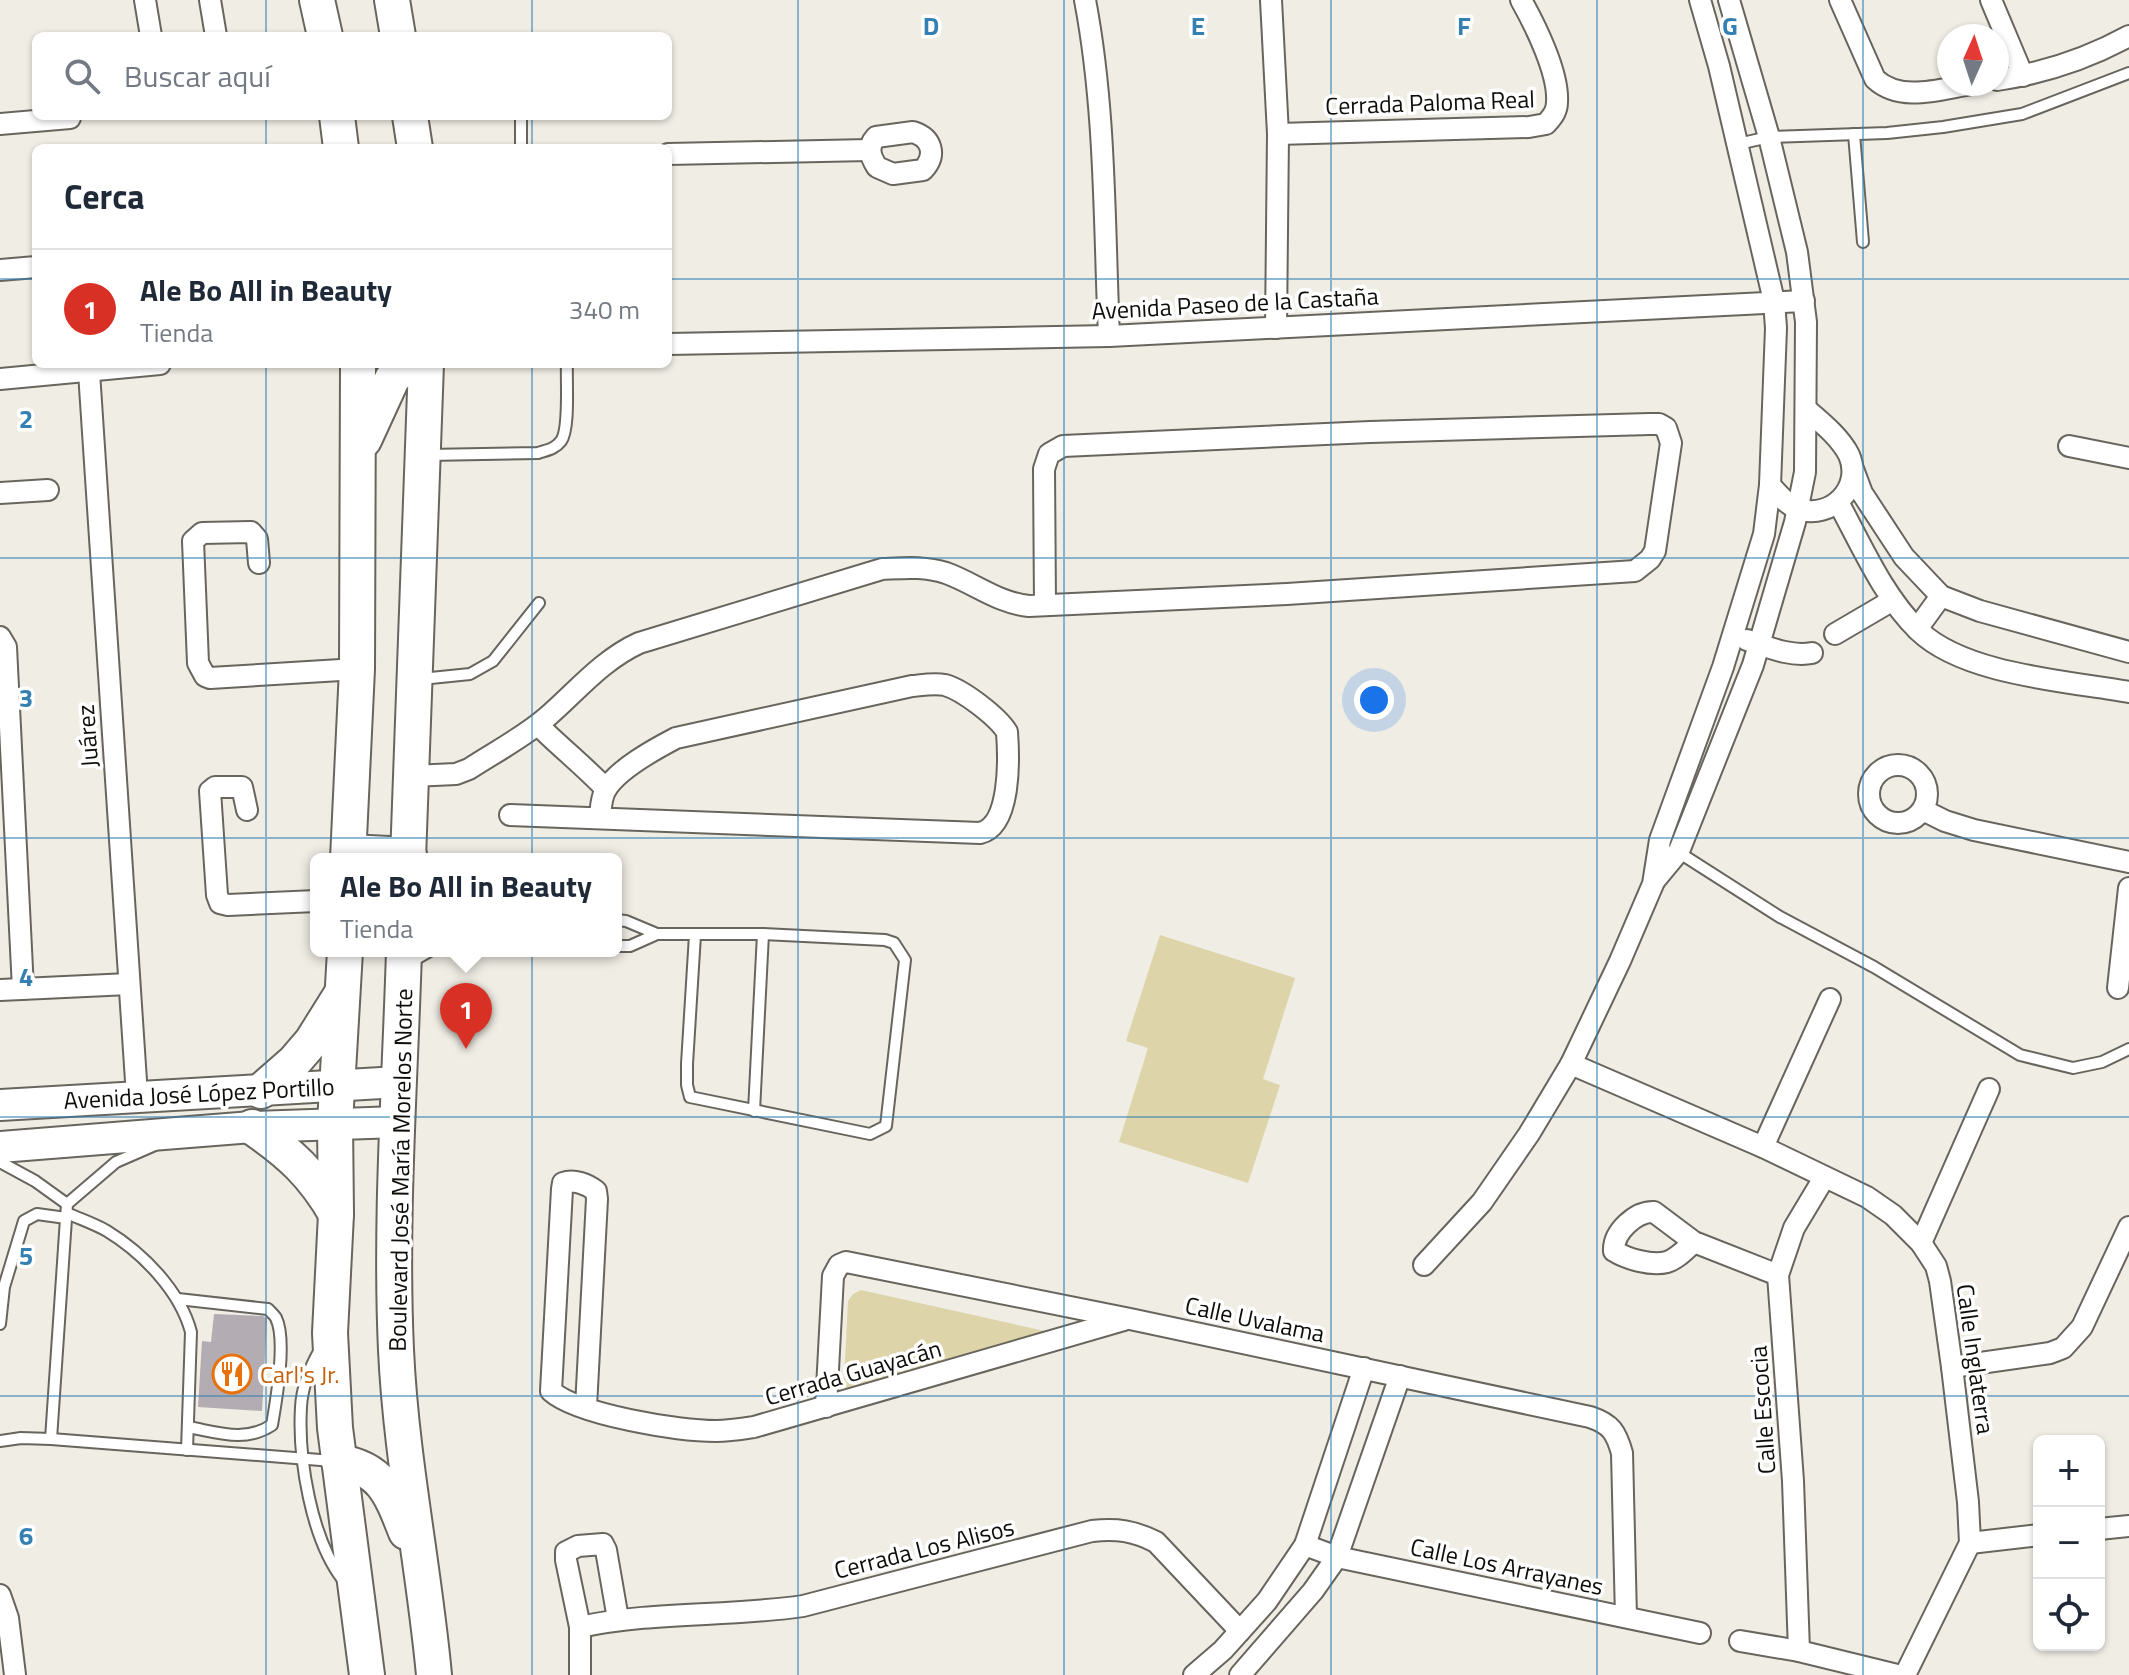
<!DOCTYPE html>
<html lang="es">
<meta charset="utf-8">
<style>
:root{--surface:#fff;--page:#f6f6f7;--text:#1f2937;--muted:#747a83;--line:#e0e1e3;--accent:#d93025}
body{margin:0;font-family:"Titillium Web",sans-serif;background:var(--page);color:var(--text)}
.controls{position:absolute;right:24px;bottom:24px;display:grid;overflow:hidden;border-radius:12px;box-shadow:0 2px 6px #0004}
.controls button{width:72px;height:72px;display:grid;place-items:center;padding:0;border:0;border-bottom:2px solid var(--line);background:var(--surface);color:var(--text);font:40px sans-serif}
.compass{position:absolute;left:1937px;top:24px;width:72px;height:72px;border-radius:50%;background:var(--surface);box-shadow:0 2px 6px #0004;rotate:3deg}
.you{position:absolute;left:1374px;top:700px;width:28px;height:28px;margin:-20px;border:6px solid #fff;border-radius:50%;background:#1a73e8;box-shadow:0 0 0 12px #1a73e833}
.badge{display:grid;place-items:center;width:52px;height:52px;border-radius:50%;background:var(--accent);color:#fff;font-size:26px;font-weight:700}
.pin{position:absolute;translate:-50% -66px;filter:drop-shadow(0 2px 4px #0008)}
.pin::after{content:'';position:absolute;top:42px;width:28px;height:24px;background:inherit;clip-path:polygon(0 0,100% 0,50% 100%)}
.popup{position:absolute;left:310px;top:853px;width:312px;height:104px;box-sizing:border-box;display:grid;place-content:center;border-radius:12px;background:var(--surface);filter:drop-shadow(0 2px 6px #0005);font-size:26px;white-space:nowrap;color:var(--muted)}
.popup b{font-size:30px;color:var(--text)}
.popup::after{content:'';position:absolute;left:50%;top:100%;margin-left:-16px;border:16px solid transparent;border-top-color:var(--surface)}
.list{margin:0;padding:0;list-style:none}
h2{display:flex;justify-content:space-between;align-items:center;height:104px;margin:0;padding:0 32px;font-size:34px}
h2 small{font-size:26px;font-weight:400;color:var(--muted)}
.list li{display:grid;grid-template-columns:52px 1fr auto;gap:24px;align-items:center;box-sizing:border-box;height:120px;padding:0 32px;border-top:2px solid var(--line)}
.list b{display:block;font-size:30px;white-space:nowrap}
.list p{margin:0;font-size:26px;white-space:nowrap;color:var(--muted)}
.list em{font-size:26px;font-style:normal;color:var(--muted)}
.icon{flex:none;width:44px;height:44px;fill:none;stroke:currentColor;stroke-width:2;stroke-linecap:round;stroke-linejoin:round}
.map{position:relative;flex:none;width:2129px;height:1675px;overflow:hidden}
.search{position:absolute;background:var(--surface);box-shadow:0 2px 6px #0004;left:32px;top:32px;width:640px;height:88px;display:flex;align-items:center;gap:20px;box-sizing:border-box;padding:0 28px;border-radius:12px;color:var(--muted);font-size:30px}
.panel{position:absolute;background:var(--surface);box-shadow:0 2px 6px #0004;left:32px;top:144px;width:640px;height:224px;border-radius:12px}
.map>svg:first-child{display:block}
.green{fill:#ddd5a9}
.building{fill:#b4acb3}
.lines{fill:none;stroke-linecap:round;stroke-linejoin:round}
.lane-casing{stroke:#67655d;stroke-width:14}
.street-casing{stroke:#67655d;stroke-width:24}
.secondary-casing{stroke:#67655d;stroke-width:34}
.primary-casing{stroke:#67655d;stroke-width:38}
.lane{stroke:#fff;stroke-width:10}
.street{stroke:#fff;stroke-width:20}
.secondary{stroke:#fff;stroke-width:30}
.primary{stroke:#fff;stroke-width:34}
.grid{fill:none;stroke:#3580b3;stroke-width:2;stroke-opacity:0.55}
.labels{text-anchor:middle;dominant-baseline:central;stroke-width:7;stroke-linejoin:round;paint-order:stroke}
.street-label{font-size:24px;fill:#0d0d0a;stroke:#fff}
.food-label{font-size:24px;fill:#c56008;stroke:#fff;text-anchor:start}
.grid-label{font-size:26px;text-anchor:middle;font-weight:bold;fill:#3580b3;stroke:#fff;stroke-width:7;stroke-linejoin:round;paint-order:stroke}
</style>
<div class="map">
<svg width="2129" height="1675" viewBox="0 0 2129 1675">
<rect width="100%" height="100%" fill="#efede4"/>
<g class="green">
<polygon points="1160,935 1295,978 1263,1079 1280,1085 1248,1183 1119,1142 1148,1048 1126,1041"/>
<polygon points="861,1290 1049,1332 855,1393 846,1389 844,1380 848,1301 853,1294"/>
</g>
<polygon class="building" points="214,1314 263,1316 267,1319 262,1411 198,1407 202,1341 211,1342"/>
<g class="lines">
<g class="lane-casing">
<g id="lane">
<polyline points="1854,134 1863,242"/>
<polyline points="1738,144 1769,137 1887,133 1943,127 2022,114 2129,73"/>
<polyline points="521,148 521,116"/>
<path d="M428,455L538,453C547,450 555,449 561,441C570,429 566,381 567,364"/>
<polyline points="421,679 470,674 493,661 539,603"/>
<polyline points="1675,850 1780,917 1874,967 2020,1055 2073,1068 2102,1062 2129,1049"/>
<polyline points="616,920 626,921 657,934 763,934 885,940 894,943 905,960 886,1126 870,1134 690,1097 687,1085 687,1064 695,935"/>
<polyline points="616,946 630,946 657,934"/>
<polyline points="409,963 430,951"/>
<polyline points="754,1111 763,934"/>
<polyline points="0,1162 35,1181 67,1204"/>
<path d="M67,1213C80,1219 95,1224 107,1231C143,1253 180,1291 191,1332L187,1450"/>
<path d="M178,1299L268,1309C270,1311 275,1316 276,1318C287,1340 276,1402 272,1425C245,1443 217,1432 188,1427"/>
<polyline points="0,1324 4,1287 24,1221 37,1214 66,1218"/>
<path d="M321,1348C311,1365 302,1387 301,1407C298,1458 311,1539 343,1580"/>
<polyline points="51,1439 67,1204 116,1162 155,1145"/>
<polyline points="0,1441 21,1438 51,1439 333,1461"/>
</g>
</g>
<g class="street-casing">
<g id="street">
<polyline points="145,0 151,36"/>
<polyline points="210,0 216,36"/>
<path d="M1085,0C1106,110 1104,224 1109,336"/>
<polyline points="1271,0 1278,134 1276,328"/>
<path d="M1840,0L1875,79C1901,103 1940,89 1972,84"/>
<polyline points="1991,0 2023,76"/>
<path d="M1997,80C2045,73 2087,59 2129,36"/>
<polyline points="0,124 70,118"/>
<path d="M913,132C932,138 937,155 923,170L893,174L877,167C870,156 867,147 876,137Z"/>
<path d="M1278,134L1529,127L1546,124C1552,117 1557,112 1557,102C1559,73 1535,25 1521,0"/>
<polyline points="668,154 869,150"/>
<polyline points="0,270 36,267"/>
<polyline points="668,344 1109,336 1804,301"/>
<polyline points="89,372 137,1096"/>
<polyline points="0,379 160,364"/>
<polyline points="2069,446 2129,458"/>
<polyline points="1853,469 1862,493 1904,557 1941,596 1980,611 2129,652"/>
<path d="M1770,485C1778,494 1787,505 1798,509C1832,520 1863,487 1849,455C1840,437 1821,422 1806,409"/>
<polyline points="0,493 48,490"/>
<path d="M1838,502C1862,546 1883,596 1919,631C1965,675 2068,681 2129,692"/>
<polyline points="259,563 257,539 251,532 202,533 193,541 198,663 205,676 210,678 357,669"/>
<polyline points="1917,629 1941,596"/>
<polyline points="1835,634 1893,600"/>
<polyline points="0,637 6,647 23,989"/>
<path d="M1747,640C1768,647 1790,657 1812,653"/>
<path d="M538,725C560,747 584,766 606,789"/>
<circle cx="1898" cy="794" r="29"/>
<path d="M412,776L456,774L469,769C495,752 524,737 547,717C577,691 602,660 639,643L882,569C905,568 924,566 946,573C974,583 998,603 1029,606L1287,594L1635,571L1650,559L1655,551L1671,443L1666,428L1659,424H1650L1370,432L1063,446L1049,454L1044,469L1045,604"/>
<polyline points="247,810 242,787 215,787 210,791 217,895 220,903 228,905 316,901"/>
<polyline points="1923,810 1945,821 1974,830 2129,862"/>
<path d="M510,815L980,833C1011,826 1009,759 1007,732C998,717 963,690 945,685C934,683 923,685 912,686L676,738C655,749 616,770 605,791C601,799 601,808 600,816"/>
<polyline points="1655,880 1679,851 1753,665 1795,522 1805,472 1806,322 1797,252 1769,137 1729,0"/>
<polyline points="2118,988 2129,888"/>
<polyline points="0,990 129,984"/>
<polyline points="1571,1064 1763,1147 1867,1197 1893,1215 1921,1243 1936,1266 1940,1281 1952,1367 1968,1502 1970,1543 1905,1675"/>
<polyline points="1763,1147 1830,999"/>
<path d="M1694,1242C1686,1249 1677,1259 1667,1262C1651,1266 1627,1259 1614,1251C1613,1232 1636,1211 1654,1212L1694,1242L1778,1275"/>
<polyline points="1921,1243 1989,1089"/>
<polyline points="1424,1265 1482,1202 1529,1134 1571,1064 1620,961 1653,884 1660,840 1723,667 1764,534 1770,485 1776,328 1774,301 1719,66 1700,0"/>
<polyline points="1952,1367 2050,1353 2063,1348 2082,1327 2129,1227"/>
<path d="M586,1407L597,1199L596,1191C587,1184 574,1179 563,1183L562,1189L551,1391C578,1415 679,1431 716,1431C729,1431 741,1429 754,1427L1124,1320"/>
<path d="M826,1407L833,1276L839,1265L846,1262L1130,1319L1590,1417C1611,1424 1616,1432 1622,1453L1626,1617"/>
<polyline points="2099,1529 2129,1526"/>
<polyline points="1970,1543 2039,1535"/>
<polyline points="1305,1545 1337,1557 1700,1633"/>
<polyline points="0,1595 8,1618 15,1675"/>
<path d="M580,1627C654,1611 728,1617 803,1606L1092,1531C1117,1528 1134,1531 1156,1542L1240,1631"/>
<polyline points="1740,1641 1799,1651 1897,1675"/>
<polyline points="1799,1651 1793,1481 1778,1275 1794,1228 1824,1178"/>
<polyline points="580,1675 580,1627 566,1560 566,1552 578,1546 603,1544 606,1550 618,1619"/>
<polyline points="1194,1675 1223,1650 1267,1601 1305,1545 1364,1368"/>
<polyline points="1240,1675 1313,1591 1337,1557 1400,1376"/>
</g>
</g>
<g class="secondary-casing">
<g id="secondary">
<polyline points="0,1105 399,1082"/>
<polyline points="0,1147 252,1127 398,1122"/>
</g>
</g>
<g class="primary-casing">
<g id="primary">
<polyline points="317,0 325,36"/>
<polyline points="392,0 398,36"/>
<polyline points="337,116 341,148"/>
<polyline points="410,116 415,148"/>
<polyline points="364,440 392,379 406,364"/>
<polyline points="349,852 409,855"/>
<polyline points="348,859 357,669 358,364"/>
<polyline points="408,859 426,364"/>
<polyline points="345,951 335,1123 336,1214 330,1333 335,1428 367,1675"/>
<path d="M404,951C400,1084 390,1217 396,1350C401,1459 424,1567 434,1675"/>
<polyline points="261,1091 294,1062 312,1041 342,993"/>
<path d="M252,1127C290,1153 313,1174 336,1214"/>
<path d="M339,1462C382,1468 391,1494 406,1532"/>
</g>
</g>
<use href="#lane" class="lane"/>
<use href="#street" class="street"/>
<use href="#secondary" class="secondary"/>
<use href="#primary" class="primary"/>
</g>
<path class="grid" d="M266,0V36M532,0V36M798,0V1675M1064,0V1675M1331,0V1675M1597,0V1675M1863,0V1675M266,116V148M532,116V148M0,279H36M668,279H2129M266,364V1675M532,364V1675M0,558H2129M0,838H2129M0,1117H2129M0,1396H2129"/>
<defs>
<g id="restaurant-ring" transform="scale(2)"><circle r="9.5" fill="#fff" stroke="#e8710a" stroke-width="1.5"/><path d="M-5-6h1v4h1v-4h1v4h1v-4h1v5L-1.5 .5V6h-2V.5L-5-1ZM5-6V6H3V1.5H1.5Q1.5-4 5-6Z" fill="#e8710a"/></g>
</defs>
<g fill-rule="evenodd">
<use href="#restaurant-ring" x="232" y="1374"/>
</g>
<g class="labels">
<g class="street-label">
<text transform="translate(1430 102) rotate(-2)">Cerrada Paloma Real</text>
<text transform="translate(1235 303) rotate(-3)">Avenida Paseo de la Castaña</text>
<text transform="translate(87 736) rotate(-94)">Juárez</text>
<text transform="translate(199 1093) rotate(-3)">Avenida José López Portillo</text>
<text transform="translate(400 1170) rotate(-89)">Boulevard José María Morelos Norte</text>
<text transform="translate(1255 1319) rotate(12)">Calle Uvalama</text>
<text transform="translate(1976 1359) rotate(82)">Calle Inglaterra</text>
<text transform="translate(853 1372) rotate(-16)">Cerrada Guayacán</text>
<text transform="translate(1762 1410) rotate(-94)">Calle Escocia</text>
<text transform="translate(924 1548) rotate(-14)">Cerrada Los Alisos</text>
<text transform="translate(1507 1566) rotate(12)">Calle Los Arrayanes</text>
</g>
<g class="food-label">
<text x="260" y="1374">Carl's Jr.</text>
</g>
</g>
<g class="grid-label">
<text x="931" y="35">D</text>
<text x="1198" y="35">E</text>
<text x="1464" y="35">F</text>
<text x="1730" y="35">G</text>
<text x="26" y="428">2</text>
<text x="26" y="707">3</text>
<text x="26" y="986">4</text>
<text x="26" y="1265">5</text>
<text x="26" y="1545">6</text>
</g>
</svg>
<div class="controls">
<button>+</button>
<button>−</button>
<button><svg class="icon" aria-label="locate" viewBox="0 0 24 24"><circle cx="12" cy="12" r="6"/><path d="M12 2v4M12 18v4M2 12h4M18 12h4"/></svg></button>
</div>
<svg class="compass" viewBox="-18 -18 36 36"><path d="M0-13l5 13h-10z" fill="#e53935"/><path d="M0 13l5-13h-10z" fill="#747a83"/></svg>
<div class="you"></div>
<div class="pin badge" style="left:466px;top:1049px">1</div>
<div class="popup"><b>Ale Bo All in Beauty</b>Tienda</div>
<div class="search"><svg class="icon" aria-label="search" viewBox="0 0 24 24"><circle cx="10" cy="10" r="6"/><path d="M15 15l6 6"/></svg>Buscar aquí</div>
<section class="panel">
<h2>Cerca<small></small></h2>
<ul class="list">
<li><span class="badge">1</span><div><b>Ale Bo All in Beauty</b><p>Tienda</p></div><em>340 m</em></li>
</ul>
</section>
</div>
